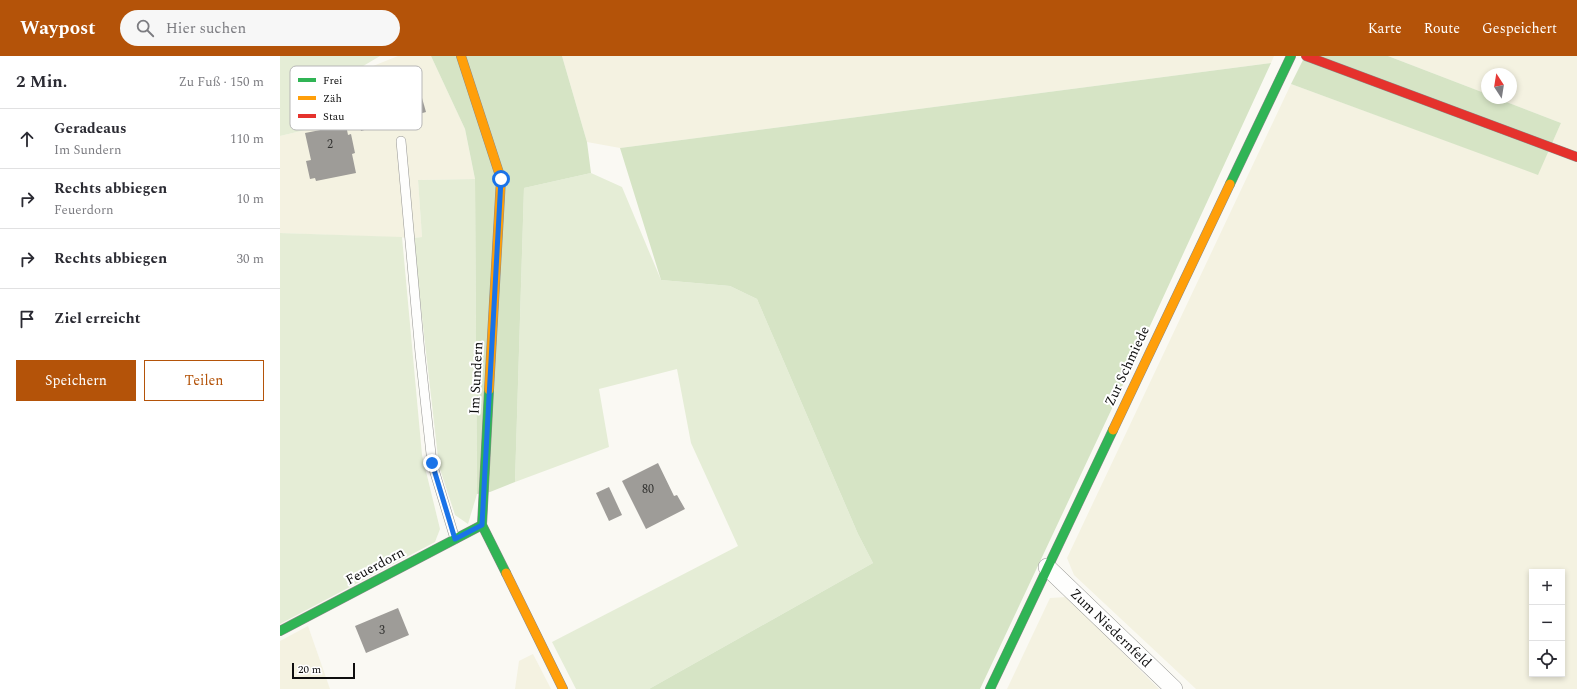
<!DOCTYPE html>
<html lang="de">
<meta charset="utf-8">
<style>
:root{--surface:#fff;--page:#f7f7f7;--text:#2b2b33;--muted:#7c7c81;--line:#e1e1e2;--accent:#b45309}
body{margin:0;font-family:Spectral,serif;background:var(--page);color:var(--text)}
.controls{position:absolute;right:12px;bottom:12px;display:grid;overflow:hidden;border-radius:0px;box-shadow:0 2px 6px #0003}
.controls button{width:36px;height:36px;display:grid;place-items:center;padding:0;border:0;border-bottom:1px solid var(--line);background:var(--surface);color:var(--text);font:20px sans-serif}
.compass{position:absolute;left:1201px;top:12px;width:36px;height:36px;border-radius:50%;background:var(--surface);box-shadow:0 2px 6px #0003;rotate:348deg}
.scale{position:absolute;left:12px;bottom:10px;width:63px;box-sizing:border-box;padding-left:4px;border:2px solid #0e0e0e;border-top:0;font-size:11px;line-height:14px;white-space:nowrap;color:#0e0e0e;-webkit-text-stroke:3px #fff;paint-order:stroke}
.stop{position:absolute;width:12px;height:12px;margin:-9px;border:3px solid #1a73e8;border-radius:50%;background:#fff}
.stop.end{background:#1a73e8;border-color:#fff;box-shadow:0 1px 4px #0008}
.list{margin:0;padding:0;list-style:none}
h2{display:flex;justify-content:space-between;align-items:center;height:52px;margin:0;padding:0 16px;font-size:17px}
h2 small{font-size:13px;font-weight:400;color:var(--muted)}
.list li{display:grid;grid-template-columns:26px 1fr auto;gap:12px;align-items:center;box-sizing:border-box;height:60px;padding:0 16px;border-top:1px solid var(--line)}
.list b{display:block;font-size:15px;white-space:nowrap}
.list p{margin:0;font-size:13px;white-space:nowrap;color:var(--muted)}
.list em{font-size:13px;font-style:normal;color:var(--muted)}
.actions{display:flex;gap:8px;padding:12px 16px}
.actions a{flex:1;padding:9px 0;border:1px solid var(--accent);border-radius:0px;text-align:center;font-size:14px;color:var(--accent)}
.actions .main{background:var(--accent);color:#fff}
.icon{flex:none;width:22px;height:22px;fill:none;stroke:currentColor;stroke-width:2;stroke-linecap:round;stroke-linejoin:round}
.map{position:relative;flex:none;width:1297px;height:633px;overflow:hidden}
header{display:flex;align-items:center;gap:24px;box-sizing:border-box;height:56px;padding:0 20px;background:var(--accent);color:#fff}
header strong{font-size:19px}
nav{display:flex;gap:22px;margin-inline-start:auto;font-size:14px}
.search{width:280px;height:36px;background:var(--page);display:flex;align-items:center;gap:10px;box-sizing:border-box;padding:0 14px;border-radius:22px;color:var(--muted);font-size:15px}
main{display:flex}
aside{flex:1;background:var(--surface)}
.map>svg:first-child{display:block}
.farmland{fill:#f4f2e1;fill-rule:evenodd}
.green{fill:#e5edd6}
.forest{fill:#d6e4c5}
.building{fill:#9e9c98}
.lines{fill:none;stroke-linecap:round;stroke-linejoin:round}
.lane-casing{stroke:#949491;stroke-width:10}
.street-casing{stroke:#949491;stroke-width:18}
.fast-casing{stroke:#8b8a88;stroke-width:10}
.slow-casing{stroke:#8b8a88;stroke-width:10}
.jam-casing{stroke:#8b8a88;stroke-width:10}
.lane{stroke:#fefefd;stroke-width:9}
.street{stroke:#fefefd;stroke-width:17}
.fast{stroke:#30b455;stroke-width:9}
.slow{stroke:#ff9f0a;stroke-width:9}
.jam{stroke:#e5322d;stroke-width:9}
.route{stroke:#1a73e8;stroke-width:5}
.labels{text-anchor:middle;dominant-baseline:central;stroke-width:4;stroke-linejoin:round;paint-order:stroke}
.number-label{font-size:12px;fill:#323230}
.street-label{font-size:14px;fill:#0e0e0e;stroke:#fff}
.key{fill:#fff;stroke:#b7b7b7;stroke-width:1}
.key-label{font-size:11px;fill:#0e0e0e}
</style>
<header>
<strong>Waypost</strong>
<div class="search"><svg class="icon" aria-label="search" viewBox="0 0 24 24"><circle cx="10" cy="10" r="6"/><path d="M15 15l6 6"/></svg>Hier suchen</div>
<nav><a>Karte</a><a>Route</a><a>Gespeichert</a></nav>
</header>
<main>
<aside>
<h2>2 Min.<small>Zu Fuß · 150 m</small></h2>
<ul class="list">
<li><svg class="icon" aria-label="ahead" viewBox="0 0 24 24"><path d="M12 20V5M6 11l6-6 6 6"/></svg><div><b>Geradeaus</b><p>Im Sundern</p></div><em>110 m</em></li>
<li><svg class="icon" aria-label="right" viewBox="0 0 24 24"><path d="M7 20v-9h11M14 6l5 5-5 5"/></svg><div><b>Rechts abbiegen</b><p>Feuerdorn</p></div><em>10 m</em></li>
<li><svg class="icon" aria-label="right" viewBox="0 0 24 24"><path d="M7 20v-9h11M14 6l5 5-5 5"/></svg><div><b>Rechts abbiegen</b></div><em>30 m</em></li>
<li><svg class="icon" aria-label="arrive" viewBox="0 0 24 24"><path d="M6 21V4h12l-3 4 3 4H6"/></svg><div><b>Ziel erreicht</b></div></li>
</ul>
<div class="actions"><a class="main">Speichern</a><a>Teilen</a></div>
</aside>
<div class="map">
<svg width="1297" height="633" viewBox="0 0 1297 633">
<rect width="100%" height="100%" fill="#faf9f3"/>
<g class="farmland">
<polygon points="118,0 151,0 185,73 195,123 138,124 142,181 133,182 0,177 0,80 72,63 63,22"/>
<polygon points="282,0 994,0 991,7 340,92 307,86"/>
<path d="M1108,0H1297V633H916L794,519L787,502L1011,28L1258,118L1281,67L1216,42H1231V18H1207V38ZM1252,516H1282V618H1252Z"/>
<polygon points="787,541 879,633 727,633 770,542"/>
<polygon points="28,570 50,633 0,633 0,585"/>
<polygon points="253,598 271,633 235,633 239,605"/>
</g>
<g class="green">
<polygon points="0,0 100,0 63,22 72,63 0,80"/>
<polygon points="311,117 342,131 381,224 450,230 477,243 578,478 593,507 369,633 296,633 272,586 458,490 411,387 397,313 319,333 329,391 235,426 244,132"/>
<polygon points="195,123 197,438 188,468 175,459 159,410 133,182 142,181 138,124"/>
<polygon points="0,177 122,181 142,399 160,473 155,486 0,568"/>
</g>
<g class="forest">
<polygon points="151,0 282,0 307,86 311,117 244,132 235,426 210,436 197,438 195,123 185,73"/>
<polygon points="1025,0 1108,0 1207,38 1207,42 1216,42 1281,67 1258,119 1011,28"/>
<polygon points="991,7 835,346 700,633 369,633 593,507 578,478 477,243 450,230 381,224 340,92"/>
</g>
<g class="building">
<polygon points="138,28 146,56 81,75 73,46"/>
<polygon points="66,69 68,79 71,78 75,97 72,98 76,117 36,125 35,122 30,123 26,105 31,104 25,77"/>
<polygon points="378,407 394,440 397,439 405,453 366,473 342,425"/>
<polygon points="329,431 342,459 329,465 316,437"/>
<polygon points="118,552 129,579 86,597 75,570"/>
</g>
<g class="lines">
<g class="lane-casing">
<polyline id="lane" points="121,85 140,297 152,407 175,483"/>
</g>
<g class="street-casing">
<polyline id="street" points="767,511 894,633"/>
</g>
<g class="fast-casing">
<g id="fast">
<polyline points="950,128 1011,0"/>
<polyline points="209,334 202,469 226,517"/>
<polyline points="0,575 202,469"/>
<polyline points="710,633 833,374"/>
</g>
</g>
<g class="slow-casing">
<g id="slow">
<polyline points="181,0 221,123 209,334"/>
<polyline points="833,374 950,128"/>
<polyline points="226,517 283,633"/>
</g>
</g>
<g class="jam-casing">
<polyline id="jam" points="1026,0 1297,101"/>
</g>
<use href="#lane" class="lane"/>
<use href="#street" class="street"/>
<use href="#fast" class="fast"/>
<use href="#slow" class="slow"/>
<use href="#jam" class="jam"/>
</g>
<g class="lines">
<polyline class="route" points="152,407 175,483 202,469 221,123"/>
</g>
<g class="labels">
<g class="number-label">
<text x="50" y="88">2</text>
<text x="368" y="433">80</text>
<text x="102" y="574">3</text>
</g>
<g class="street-label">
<text transform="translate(847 310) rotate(-65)">Zur Schmiede</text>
<text transform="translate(196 322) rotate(-87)">Im Sundern</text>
<text transform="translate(95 510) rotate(-28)">Feuerdorn</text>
<text transform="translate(831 572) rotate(44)">Zum Niedernfeld</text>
</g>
</g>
<rect x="10" y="10" width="132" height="64" rx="6" class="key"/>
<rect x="18" y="22" width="18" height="4" fill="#30b455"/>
<rect x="18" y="40" width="18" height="4" fill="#ff9f0a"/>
<rect x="18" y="58" width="18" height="4" fill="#e5322d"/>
<g class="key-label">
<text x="43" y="28">Frei</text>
<text x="43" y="46">Zäh</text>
<text x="43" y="64">Stau</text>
</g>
</svg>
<div class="controls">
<button>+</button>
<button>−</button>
<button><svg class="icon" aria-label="locate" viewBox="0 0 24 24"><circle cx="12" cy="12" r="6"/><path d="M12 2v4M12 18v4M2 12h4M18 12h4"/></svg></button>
</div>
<svg class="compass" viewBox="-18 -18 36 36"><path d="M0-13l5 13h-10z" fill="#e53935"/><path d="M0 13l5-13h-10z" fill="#7c7c81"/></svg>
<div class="scale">20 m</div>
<div class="stop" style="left:221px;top:123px"></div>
<div class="stop end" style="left:152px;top:407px"></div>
</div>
</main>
